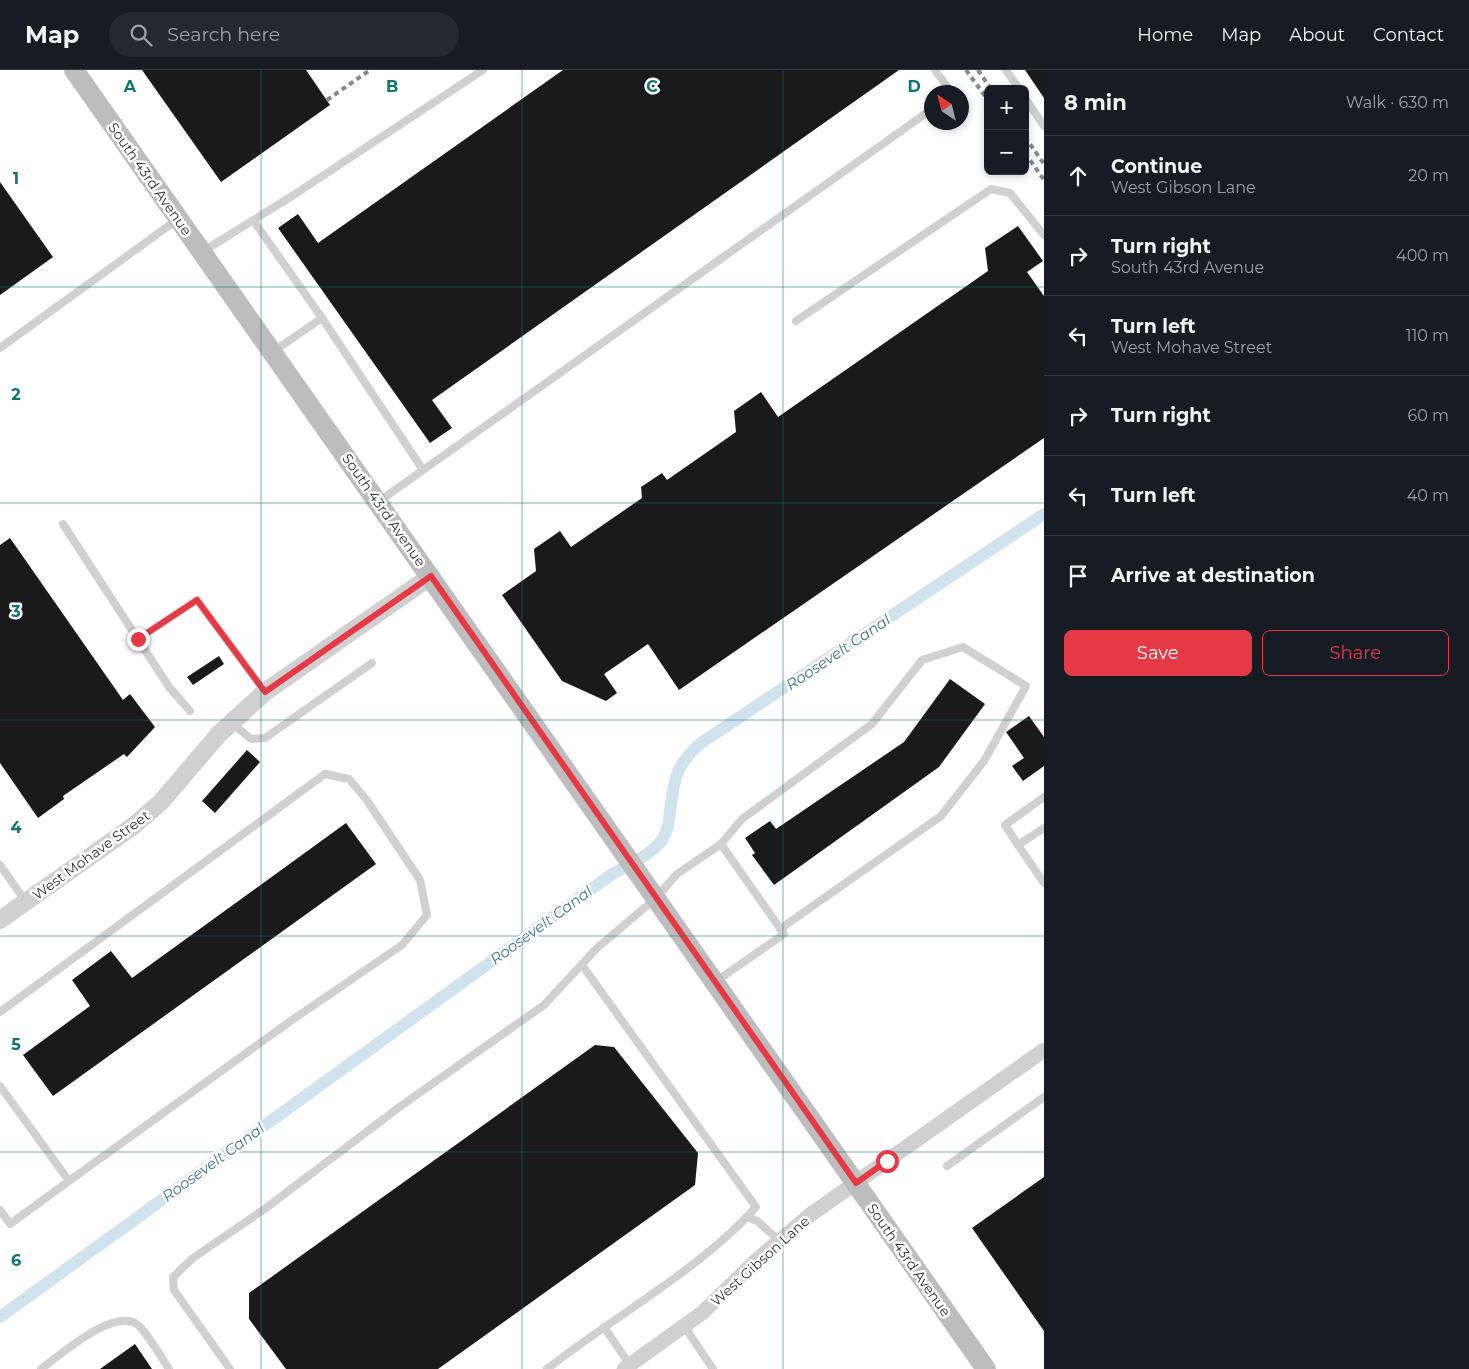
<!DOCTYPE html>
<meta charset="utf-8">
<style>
:root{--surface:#171b24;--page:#242831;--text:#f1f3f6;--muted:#9ea1a6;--line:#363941;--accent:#e63946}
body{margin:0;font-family:Montserrat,sans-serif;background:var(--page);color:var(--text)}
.controls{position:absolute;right:15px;top:15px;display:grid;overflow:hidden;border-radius:8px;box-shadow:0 2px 8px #0003}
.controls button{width:45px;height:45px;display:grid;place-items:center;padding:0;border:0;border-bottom:1px solid var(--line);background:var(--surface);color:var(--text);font:25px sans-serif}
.compass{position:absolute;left:924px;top:15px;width:45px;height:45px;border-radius:50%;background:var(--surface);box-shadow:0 2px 8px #0003;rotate:325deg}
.stop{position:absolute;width:15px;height:15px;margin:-11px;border:4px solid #e63946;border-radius:50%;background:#fff}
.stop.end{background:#e63946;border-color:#fff;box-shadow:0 1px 5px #0008}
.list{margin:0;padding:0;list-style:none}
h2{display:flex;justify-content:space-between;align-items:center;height:65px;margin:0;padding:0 20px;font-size:21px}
h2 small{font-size:16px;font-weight:400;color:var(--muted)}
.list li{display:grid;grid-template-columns:32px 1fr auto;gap:15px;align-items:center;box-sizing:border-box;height:80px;padding:0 20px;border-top:1px solid var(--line)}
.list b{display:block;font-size:19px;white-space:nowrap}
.list p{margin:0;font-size:16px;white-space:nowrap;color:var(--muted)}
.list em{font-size:16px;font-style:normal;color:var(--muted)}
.actions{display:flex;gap:10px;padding:15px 20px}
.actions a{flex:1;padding:11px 0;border:1px solid var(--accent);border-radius:8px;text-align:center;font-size:18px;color:var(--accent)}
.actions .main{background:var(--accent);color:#fff}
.icon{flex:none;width:28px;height:28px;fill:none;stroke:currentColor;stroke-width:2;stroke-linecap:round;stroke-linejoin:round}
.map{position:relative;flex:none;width:1044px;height:1299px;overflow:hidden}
header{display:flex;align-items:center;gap:30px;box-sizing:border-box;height:70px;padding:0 25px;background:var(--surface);border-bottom:1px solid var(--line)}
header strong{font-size:24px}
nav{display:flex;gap:28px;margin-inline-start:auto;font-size:18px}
.search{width:350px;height:45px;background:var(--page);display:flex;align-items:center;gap:12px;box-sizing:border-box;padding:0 18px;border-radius:28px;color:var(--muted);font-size:19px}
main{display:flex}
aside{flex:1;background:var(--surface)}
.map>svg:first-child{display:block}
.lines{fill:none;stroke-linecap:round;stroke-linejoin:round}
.canal{stroke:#cfe2ee;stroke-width:12}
.building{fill:#1a1a1a}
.service{stroke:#d0d0d0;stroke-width:8}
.minor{stroke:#d0d0d0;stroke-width:15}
.tertiary{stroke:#d0d0d0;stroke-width:18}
.secondary{stroke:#bdbdbd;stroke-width:20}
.rail{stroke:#888;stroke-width:4;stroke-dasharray:5 4;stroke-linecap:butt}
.route{stroke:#e63946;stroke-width:6}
.grid{fill:none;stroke:#0f766e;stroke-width:1;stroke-opacity:0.55}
.labels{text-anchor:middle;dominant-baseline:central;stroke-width:5;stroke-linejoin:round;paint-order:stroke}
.street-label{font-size:14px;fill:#333;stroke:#fff}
.water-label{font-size:15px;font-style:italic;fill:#3f7597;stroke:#fff}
.grid-label{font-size:16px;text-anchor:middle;font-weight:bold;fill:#0f766e;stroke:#fff;stroke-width:5;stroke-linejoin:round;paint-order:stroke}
</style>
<header>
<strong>Map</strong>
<div class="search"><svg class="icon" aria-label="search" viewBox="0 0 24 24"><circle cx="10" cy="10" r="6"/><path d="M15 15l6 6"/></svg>Search here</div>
<nav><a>Home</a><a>Map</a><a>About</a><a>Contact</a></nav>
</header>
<main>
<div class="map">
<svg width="1044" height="1299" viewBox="0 0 1044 1299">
<rect width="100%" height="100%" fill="#fff"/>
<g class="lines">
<path class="canal" d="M0,1247L608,807C624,796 651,786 662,770C668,761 669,751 670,741C674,709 676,694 701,673L1044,444"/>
</g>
<g class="building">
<polygon points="142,0 306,0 330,35 221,112"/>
<polygon points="563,0 899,0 432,330 452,358 430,373 278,158 298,144 318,173"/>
<polygon points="1025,0 1044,0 1044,28"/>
<polygon points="0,112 53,187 0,225"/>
<polygon points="1018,156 1043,191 1027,202 1044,226 1044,368 679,620 648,574 604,604 617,623 606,631 562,611 502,525 536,501 534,479 560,461 571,477 642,428 641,417 662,403 667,410 736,362 734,341 761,322 778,347 988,201 985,178"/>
<polygon points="10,468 123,630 130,624 155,657 127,687 124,684 63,726 64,729 38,748 0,693 0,475"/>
<polygon points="219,586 224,594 193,615 187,607"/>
<polygon points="950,609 985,634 939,697 774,815 752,785 755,783 745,768 770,751 776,759 904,672"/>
<polygon points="1029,646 1044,667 1044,696 1023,711 1012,696 1024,688 1006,662"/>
<polygon points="247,680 260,692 215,743 202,731"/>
<polygon points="346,753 376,794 53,1026 23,985 90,936 72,910 111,881 132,908"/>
<polygon points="595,975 614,977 698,1083 695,1115 438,1299 286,1299 249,1249 249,1223"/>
<polygon points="1044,1107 1044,1261 972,1158"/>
<polygon points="135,1274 152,1299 100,1299"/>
</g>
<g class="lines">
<g class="service">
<polyline points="935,0 951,22"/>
<polyline points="1006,0 1019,19"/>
<polyline points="1025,28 1044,56"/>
<polyline points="253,150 322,248 423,400"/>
<polyline points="202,182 292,126 483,0"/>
<polyline points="796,251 991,119 1010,123 1044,165"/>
<polyline points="0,278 178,149"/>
<polyline points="274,281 322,248"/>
<polyline points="378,432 932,39"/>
<polyline points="63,454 169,617 190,641"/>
<polyline points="138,569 197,530 265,622"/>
<polyline points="232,653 251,669 265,668 372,593"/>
<polyline points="1044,727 1005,755 1018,775 1044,758"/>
<polyline points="721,774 742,749 872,654 922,590 963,577 1026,616 984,691 941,746 780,859"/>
<polyline points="1018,775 1044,813"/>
<polyline points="0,795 26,832"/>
<polyline points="0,942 325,704 349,709 366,729 420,810 427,845 402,875 292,950 69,1111"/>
<polyline points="0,1016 69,1111 10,1154 0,1140"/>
<polyline points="947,1096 1044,1027"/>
<polyline points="747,1147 757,1151 780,1171"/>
<polyline points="684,1256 713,1299"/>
<polyline points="604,1257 630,1295"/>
<path d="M41,1299C60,1285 115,1236 138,1255C148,1264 161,1287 169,1299"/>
<polyline points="230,1299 174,1220 173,1207 193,1188 266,1138 398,1038 544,935 597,878 656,828 677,804 721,774 784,864 715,912"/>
<path d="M547,1299C613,1247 701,1199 756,1137L582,895"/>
</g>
<polyline class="minor" points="624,1299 702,1243 758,1189 810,1145 1044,980"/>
<polyline class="tertiary" points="0,850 132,757 161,732 219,664 265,622 431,506"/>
<polyline class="secondary" points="74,0 986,1299"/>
<g class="rail">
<polyline points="966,0 988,30"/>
<polyline points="978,0 991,19"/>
<polyline points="327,30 370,0"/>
<polyline points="1025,67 1044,94"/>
<polyline points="1025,83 1044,110"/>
</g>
</g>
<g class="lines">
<polyline class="route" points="138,569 197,530 265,622 431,506 856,1113 887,1091"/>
</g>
<path class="grid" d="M261,0V1299M522,0V1299M783,0V1299M0,217H1044M0,433H1044M0,650H1044M0,866H1044M0,1082H1044"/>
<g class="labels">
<g class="street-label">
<text transform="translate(150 109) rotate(55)">South 43rd Avenue</text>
<text transform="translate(384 440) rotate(55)">South 43rd Avenue</text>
<text transform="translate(91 785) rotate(-36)">West Mohave Street</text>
<text transform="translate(909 1190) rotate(55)">South 43rd Avenue</text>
<text transform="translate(760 1191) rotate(-42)">West Gibson Lane</text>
</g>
<g class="water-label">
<text transform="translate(838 582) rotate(-34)">Roosevelt Canal</text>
<text transform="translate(541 855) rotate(-36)">Roosevelt Canal</text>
<text transform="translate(213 1092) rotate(-36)">Roosevelt Canal</text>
</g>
</g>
<g class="grid-label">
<text x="130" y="22">A</text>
<text x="392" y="22">B</text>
<text x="652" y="22">C</text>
<text x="914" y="22">D</text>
<text x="16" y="114">1</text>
<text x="16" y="330">2</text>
<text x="16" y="547">3</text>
<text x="16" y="763">4</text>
<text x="16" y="980">5</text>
<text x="16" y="1196">6</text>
</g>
</svg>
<div class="controls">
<button>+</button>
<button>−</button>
</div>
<svg class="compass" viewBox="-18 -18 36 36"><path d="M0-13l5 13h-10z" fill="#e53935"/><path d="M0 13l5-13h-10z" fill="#9ea1a6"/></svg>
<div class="stop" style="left:887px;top:1091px"></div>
<div class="stop end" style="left:138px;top:569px"></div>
</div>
<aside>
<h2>8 min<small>Walk · 630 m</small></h2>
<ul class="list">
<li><svg class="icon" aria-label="ahead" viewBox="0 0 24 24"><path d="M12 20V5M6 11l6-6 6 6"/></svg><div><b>Continue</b><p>West Gibson Lane</p></div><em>20 m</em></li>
<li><svg class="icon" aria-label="right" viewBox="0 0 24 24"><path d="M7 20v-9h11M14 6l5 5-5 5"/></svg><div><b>Turn right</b><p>South 43rd Avenue</p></div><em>400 m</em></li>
<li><svg class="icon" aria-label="left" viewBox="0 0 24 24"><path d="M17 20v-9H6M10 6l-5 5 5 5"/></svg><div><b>Turn left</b><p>West Mohave Street</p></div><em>110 m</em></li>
<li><svg class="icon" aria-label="right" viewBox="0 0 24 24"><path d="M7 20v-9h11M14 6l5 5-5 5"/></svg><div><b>Turn right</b></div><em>60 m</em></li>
<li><svg class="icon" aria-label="left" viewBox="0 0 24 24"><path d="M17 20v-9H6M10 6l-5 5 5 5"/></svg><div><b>Turn left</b></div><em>40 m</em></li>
<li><svg class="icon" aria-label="arrive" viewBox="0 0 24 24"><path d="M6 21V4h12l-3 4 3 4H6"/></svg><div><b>Arrive at destination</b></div></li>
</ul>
<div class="actions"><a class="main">Save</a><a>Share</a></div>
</aside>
</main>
